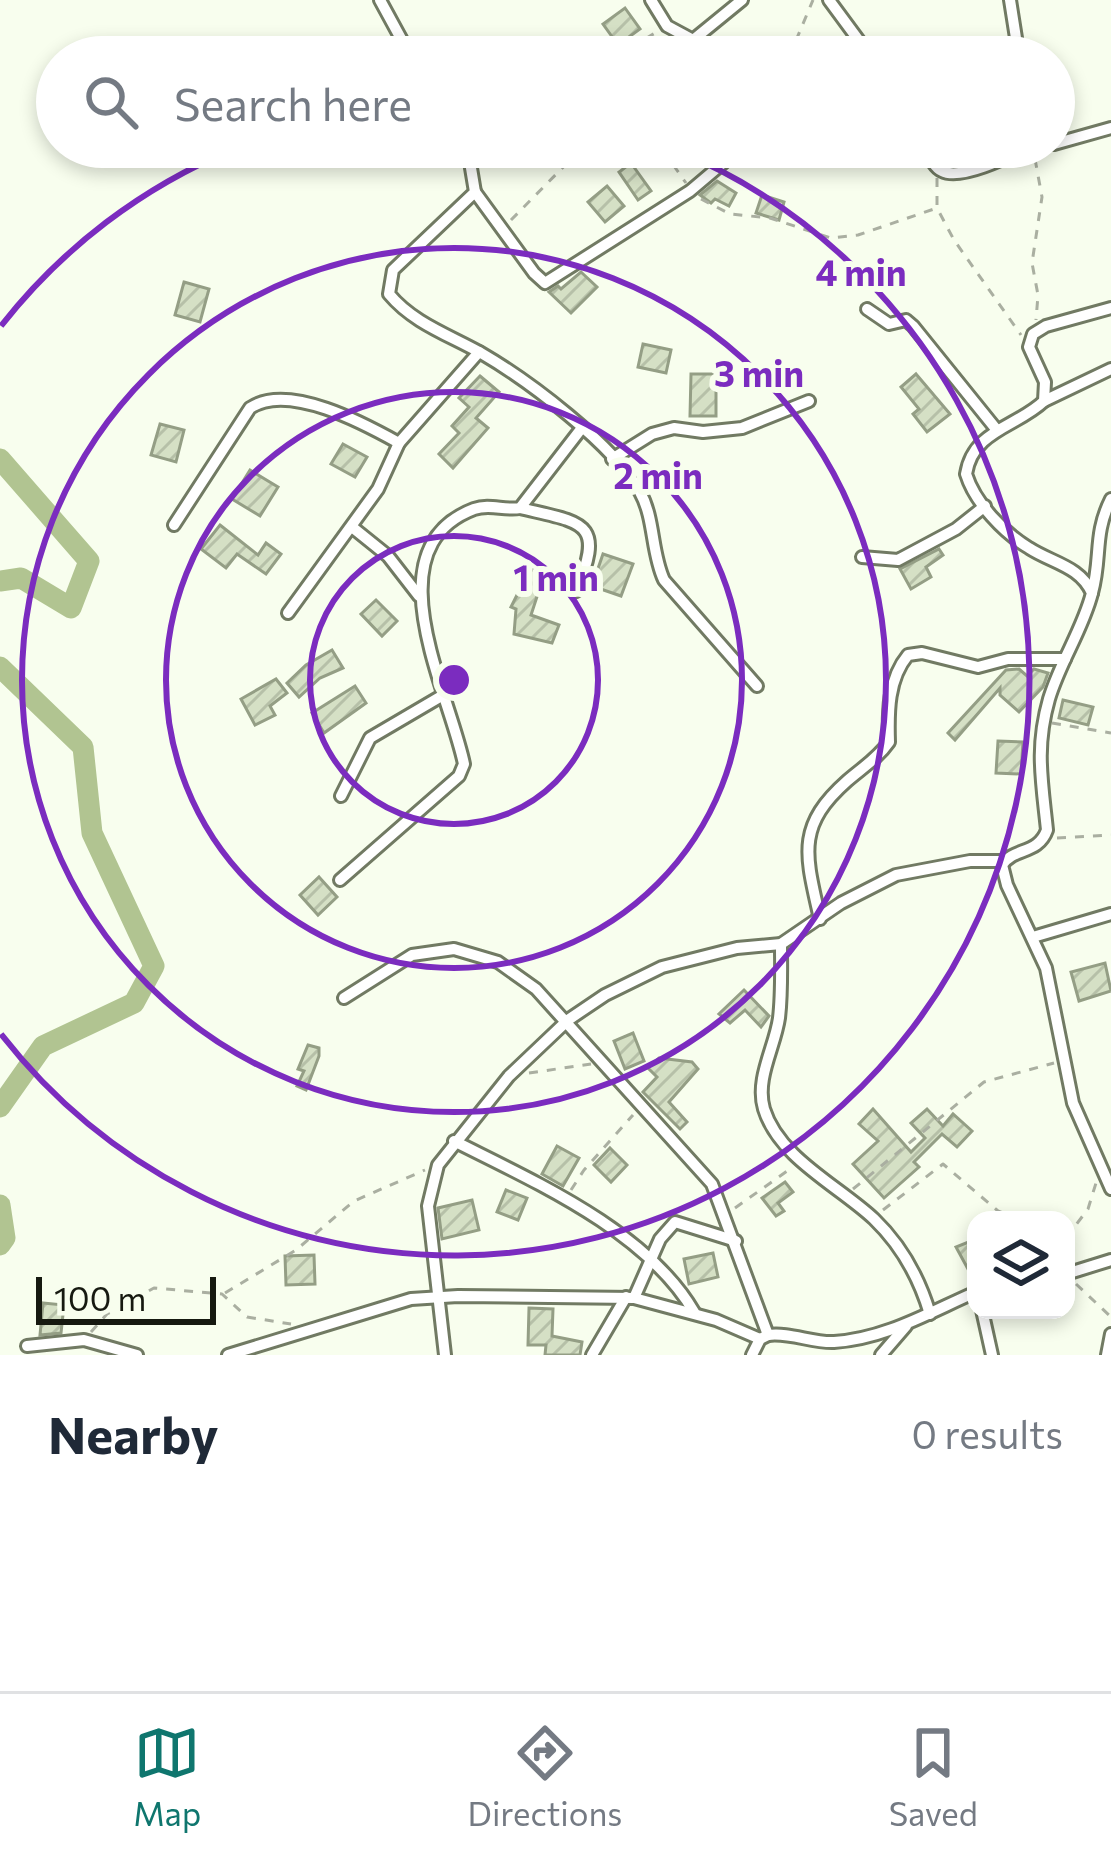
<!DOCTYPE html>
<style>
:root{--surface:#fff;--page:#f2f2f3;--text:#1f2937;--muted:#747a83;--line:#e0e1e3;--accent:#0f766e}
body{margin:0;font-family:Commissioner,sans-serif;background:var(--page);color:var(--text)}
.controls{position:absolute;right:36px;bottom:36px;display:grid;overflow:hidden;border-radius:24px;box-shadow:0 6px 18px #0003}
.controls button{width:108px;height:108px;display:grid;place-items:center;padding:0;border:0;border-bottom:3px solid var(--line);background:var(--surface);color:var(--text);font:60px sans-serif}
.scale{position:absolute;left:36px;bottom:30px;width:180px;box-sizing:border-box;padding-left:12px;border:6px solid #161910;border-top:0;font-size:33px;line-height:42px;white-space:nowrap;color:#161910;-webkit-text-stroke:9px #f8feee;paint-order:stroke}
.list{margin:0;padding:0;list-style:none}
h2{display:flex;justify-content:space-between;align-items:center;height:156px;margin:0;padding:0 48px;font-size:51px}
h2 small{font-size:39px;font-weight:400;color:var(--muted)}
.icon{flex:none;width:66px;height:66px;fill:none;stroke:currentColor;stroke-width:2;stroke-linecap:round;stroke-linejoin:round}
.map{position:relative;flex:none;width:1111px;height:1355px;overflow:hidden}
.search{position:absolute;background:var(--surface);box-shadow:0 6px 18px #0003;left:36px;right:36px;top:36px;height:132px;display:flex;align-items:center;gap:30px;box-sizing:border-box;padding:0 42px;border-radius:66px;color:var(--muted);font-size:45px}
.sheet{height:336px;background:var(--surface)}
nav{display:flex;justify-content:space-around;align-items:center;box-sizing:border-box;height:168px;border-top:3px solid var(--line);background:var(--surface);font-size:33px;color:var(--muted)}
nav a{display:grid;justify-items:center;gap:6px}
nav .on{color:var(--accent)}
.map>svg:first-child{display:block}
.lines{fill:none;stroke-linecap:round;stroke-linejoin:round}
.river{stroke:#b1c491;stroke-width:21}
.building{fill:url(#building-hatch);stroke:#949e85;stroke-width:3}
.street-casing{stroke:#717a63;stroke-width:16}
.path{stroke:#aaafa1;stroke-width:3;stroke-dasharray:9 9;stroke-linecap:butt}
.street{stroke:#fff;stroke-width:10}
.ring{fill:none;stroke:#7b2cbf;stroke-width:6}
.centre{fill:#7b2cbf;stroke:#f8feee;stroke-width:6}
.ring-label{font-size:36px;text-anchor:middle;font-weight:bold;fill:#7b2cbf;stroke:#f8feee;stroke-width:12;stroke-linejoin:round;paint-order:stroke}
</style>
<div class="map">
<svg width="1111" height="1355" viewBox="0 0 1111 1355">
<defs>
<pattern id="building-hatch" width="6" height="6" patternUnits="userSpaceOnUse" patternTransform="scale(3)"><rect width="6" height="6" fill="#d5e0c5"/><path d="M-1 1l2-2M0 6l6-6M5 7l2-2" fill="none" stroke="#b6c0a8"/></pattern>
</defs>
<rect width="100%" height="100%" fill="#f8feee"/>
<g class="lines">
<g class="river">
<polyline points="0,459 89,561 71,608 21,578 0,581"/>
<polyline points="0,667 83,747 92,833 154,966 134,1003 43,1046 0,1107"/>
<polyline points="0,1205 5,1238 0,1245"/>
</g>
</g>
<g class="building">
<polygon points="625,8 640,29 618,45 603,24"/>
<polygon points="631,163 651,191 638,200 619,172"/>
<polygon points="717,181 736,193 729,206 715,199 711,203 700,195"/>
<polygon points="607,186 624,206 605,222 588,202"/>
<polygon points="762,195 784,202 779,220 756,213"/>
<polygon points="581,272 597,287 571,313 549,292 558,286 561,289"/>
<polygon points="184,282 209,289 200,322 175,315"/>
<polygon points="643,344 671,350 666,373 638,367"/>
<polygon points="691,374 716,374 716,416 690,416"/>
<polygon points="916,374 950,414 927,432 913,414 919,409 901,387"/>
<polygon points="480,376 499,392 476,418 488,428 453,468 439,454 459,433 452,426 469,407 459,398"/>
<polygon points="160,424 184,430 176,462 151,455"/>
<polygon points="343,444 367,457 355,477 331,464"/>
<polygon points="250,470 278,487 260,516 232,499"/>
<polygon points="220,525 258,555 266,543 281,554 266,574 237,554 226,568 201,549"/>
<polygon points="939,549 943,555 926,567 931,577 911,589 900,569"/>
<polygon points="603,554 633,564 621,596 592,586"/>
<polygon points="530,569 544,575 531,615 559,625 552,643 514,634 516,609 511,607"/>
<polygon points="376,600 397,621 382,636 361,614"/>
<polygon points="332,650 343,668 320,678 299,697 287,683 306,665"/>
<polygon points="1019,669 1027,676 1034,669 1048,673 1043,687 1019,712 1000,695 1000,688 955,740 948,733 1006,670"/>
<polygon points="276,679 287,693 270,706 275,715 255,725 241,699"/>
<polygon points="355,686 366,703 324,733 312,713"/>
<polygon points="1063,700 1093,707 1088,725 1059,718"/>
<polygon points="998,741 1023,742 1021,774 996,773"/>
<polygon points="319,877 337,897 318,915 300,895"/>
<polygon points="1105,963 1111,991 1079,1001 1071,972"/>
<polygon points="744,990 769,1016 761,1027 745,1010 730,1023 719,1014"/>
<polygon points="633,1033 644,1061 625,1069 614,1041"/>
<polygon points="308,1045 319,1048 319,1056 306,1090 297,1086 304,1071 298,1069"/>
<polygon points="659,1058 692,1062 698,1069 669,1102 687,1122 680,1129 643,1092 657,1077 648,1068"/>
<polygon points="873,1109 911,1152 925,1138 911,1123 927,1109 943,1126 953,1114 972,1131 957,1147 942,1134 914,1162 919,1167 884,1198 853,1164 878,1141 859,1124"/>
<polygon points="557,1146 579,1158 563,1186 542,1174"/>
<polygon points="610,1148 627,1165 611,1182 594,1165"/>
<polygon points="785,1182 793,1192 778,1203 784,1211 776,1216 762,1198"/>
<polygon points="506,1190 527,1198 518,1220 497,1212"/>
<polygon points="472,1200 479,1230 442,1239 438,1208"/>
<polygon points="976,1239 976,1282 975,1282 956,1247"/>
<polygon points="713,1253 718,1277 689,1284 684,1259"/>
<polygon points="314,1255 315,1284 286,1285 285,1256"/>
<polygon points="43,1303 64,1305 61,1333 40,1335"/>
<polygon points="529,1308 553,1309 552,1336 582,1342 580,1355 545,1355 546,1345 528,1345"/>
</g>
<g class="lines">
<g class="street-casing">
<g id="street">
<polyline points="380,0 411,57"/>
<polyline points="651,0 667,26 693,40 742,0"/>
<polyline points="829,0 871,57"/>
<polyline points="1010,0 1019,57"/>
<polyline points="693,40 710,57"/>
<polyline points="1054,144 1111,128"/>
<path d="M462,147L470,162L475,192L393,270L389,294C413,323 449,335 481,353C529,381 613,444 640,492C655,519 651,552 664,580L757,686"/>
<path d="M925,147C929,155 934,168 942,171C961,181 1010,156 1028,147"/>
<polyline points="475,192 534,273 545,283 690,191 742,147"/>
<path d="M1111,308L1046,326L1033,334L1029,347L1045,382L1044,401C1017,427 973,430 966,474C975,503 1004,533 1029,548C1052,563 1080,566 1092,593C1083,629 1060,662 1049,699C1035,748 1042,781 1047,830C1038,855 1014,847 1002,865L1007,885L1046,968L1073,1103L1111,1189"/>
<polyline points="867,309 889,324 906,320 913,326 996,429"/>
<polyline points="1044,401 1111,369"/>
<polyline points="612,459 652,434 674,428 703,432 742,428 809,401"/>
<path d="M520,508C583,523 606,521 576,591"/>
<path d="M174,525L250,408C288,382 365,424 399,443"/>
<polyline points="352,527 388,556 419,596"/>
<polyline points="862,557 898,560 956,529 985,506"/>
<path d="M1092,593C1102,557 1093,535 1111,499"/>
<polyline points="288,613 378,489 399,443 479,352"/>
<polyline points="341,796 370,738 445,694"/>
<path d="M340,880L459,776L464,764C449,691 371,548 474,509C490,503 504,511 520,508L581,429"/>
<path d="M820,919C806,856 795,827 847,781C862,768 878,758 889,742C888,712 888,679 908,655L922,653L978,667L1008,659H1065"/>
<polyline points="1033,937 1111,914"/>
<path d="M781,944C781,969 782,993 779,1018C775,1047 755,1079 764,1109C779,1158 839,1186 874,1219C902,1246 919,1277 930,1314"/>
<polyline points="344,998 412,955 454,949 498,962 536,989 712,1184 768,1335"/>
<path d="M454,1141C535,1182 647,1231 694,1312"/>
<polyline points="1066,1274 1111,1260"/>
<polyline points="634,1298 660,1239 675,1222 736,1241"/>
<polyline points="982,1310 992,1355"/>
<polyline points="27,1346 84,1340 137,1355"/>
<polyline points="228,1355 411,1299 458,1296 634,1298 716,1320 760,1339"/>
<polyline points="445,1355 428,1206 438,1165 509,1076 568,1020 605,995 662,967 737,948 781,944 841,903 896,875 970,861 1003,861"/>
<polyline points="592,1355 626,1297"/>
<path d="M752,1355L760,1339L768,1335C790,1332 812,1343 834,1342C885,1339 930,1312 976,1292"/>
<polyline points="881,1355 906,1326"/>
<polyline points="1107,1355 1111,1334"/>
</g>
</g>
<g class="path">
<polyline points="615,57 660,30"/>
<polyline points="667,57 675,43"/>
<polyline points="789,57 813,0"/>
<polyline points="670,147 674,166 686,183"/>
<polyline points="1035,159 1042,197 1032,263 1038,295 1036,320"/>
<polyline points="937,178 937,208 954,240 1021,335"/>
<polyline points="701,199 730,214 770,218 831,238 858,235 937,208"/>
<polyline points="511,220 583,147"/>
<polyline points="1052,723 1111,733"/>
<polyline points="1057,838 1111,835"/>
<polyline points="529,1073 591,1064"/>
<polyline points="853,1189 984,1082 1054,1063"/>
<polyline points="571,1190 584,1170 633,1115"/>
<polyline points="735,1208 790,1169"/>
<polyline points="883,1210 943,1164 998,1211 1021,1220"/>
<polyline points="1066,1238 1088,1209 1096,1183"/>
<polyline points="1076,1284 1111,1317"/>
<polyline points="225,1293 296,1250 354,1201 425,1170"/>
<polyline points="91,1332 107,1314 154,1288 222,1294 247,1317 291,1324"/>
</g>
<use href="#street" class="street"/>
</g>
<g class="ring">
<circle cx="454" cy="680" r="144"/>
<circle cx="454" cy="680" r="288"/>
<circle cx="454" cy="680" r="432"/>
<path d="M1 326A575 575 0 0 1 234 149M674 149A575 575 0 1 1 1 1034"/>
</g>
<circle cx="454" cy="680" r="18" class="centre"/>
<g class="ring-label">
<text x="861" y="286">4 min</text>
<text x="759" y="387">3 min</text>
<text x="658" y="489">2 min</text>
<text x="556" y="591">1 min</text>
</g>
</svg>
<div class="controls">
<button><svg class="icon" aria-label="layers" viewBox="0 0 24 24"><path d="M12 4l9 5-9 5-9-5zM3 14l9 5 9-5"/></svg></button>
</div>
<div class="scale">100 m</div>
<div class="search"><svg class="icon" aria-label="search" viewBox="0 0 24 24"><circle cx="10" cy="10" r="6"/><path d="M15 15l6 6"/></svg>Search here</div>
</div>
<section class="sheet">
<h2>Nearby<small>0 results</small></h2>
<ul class="list">
</ul>
</section>
<nav>
<a class="on"><svg class="icon" aria-label="map" viewBox="0 0 24 24"><path d="M3 6l6-2 6 2 6-2v14l-6 2-6-2-6 2zM9 4v14M15 6v14"/></svg>Map</a>
<a><svg class="icon" aria-label="directions" viewBox="0 0 24 24"><path d="M12 3l9 9-9 9-9-9zM9 14v-3h6M13 9l2 2-2 2"/></svg>Directions</a>
<a><svg class="icon" aria-label="saved" viewBox="0 0 24 24"><path d="M7 4h10v16l-5-4-5 4z"/></svg>Saved</a>
</nav>
